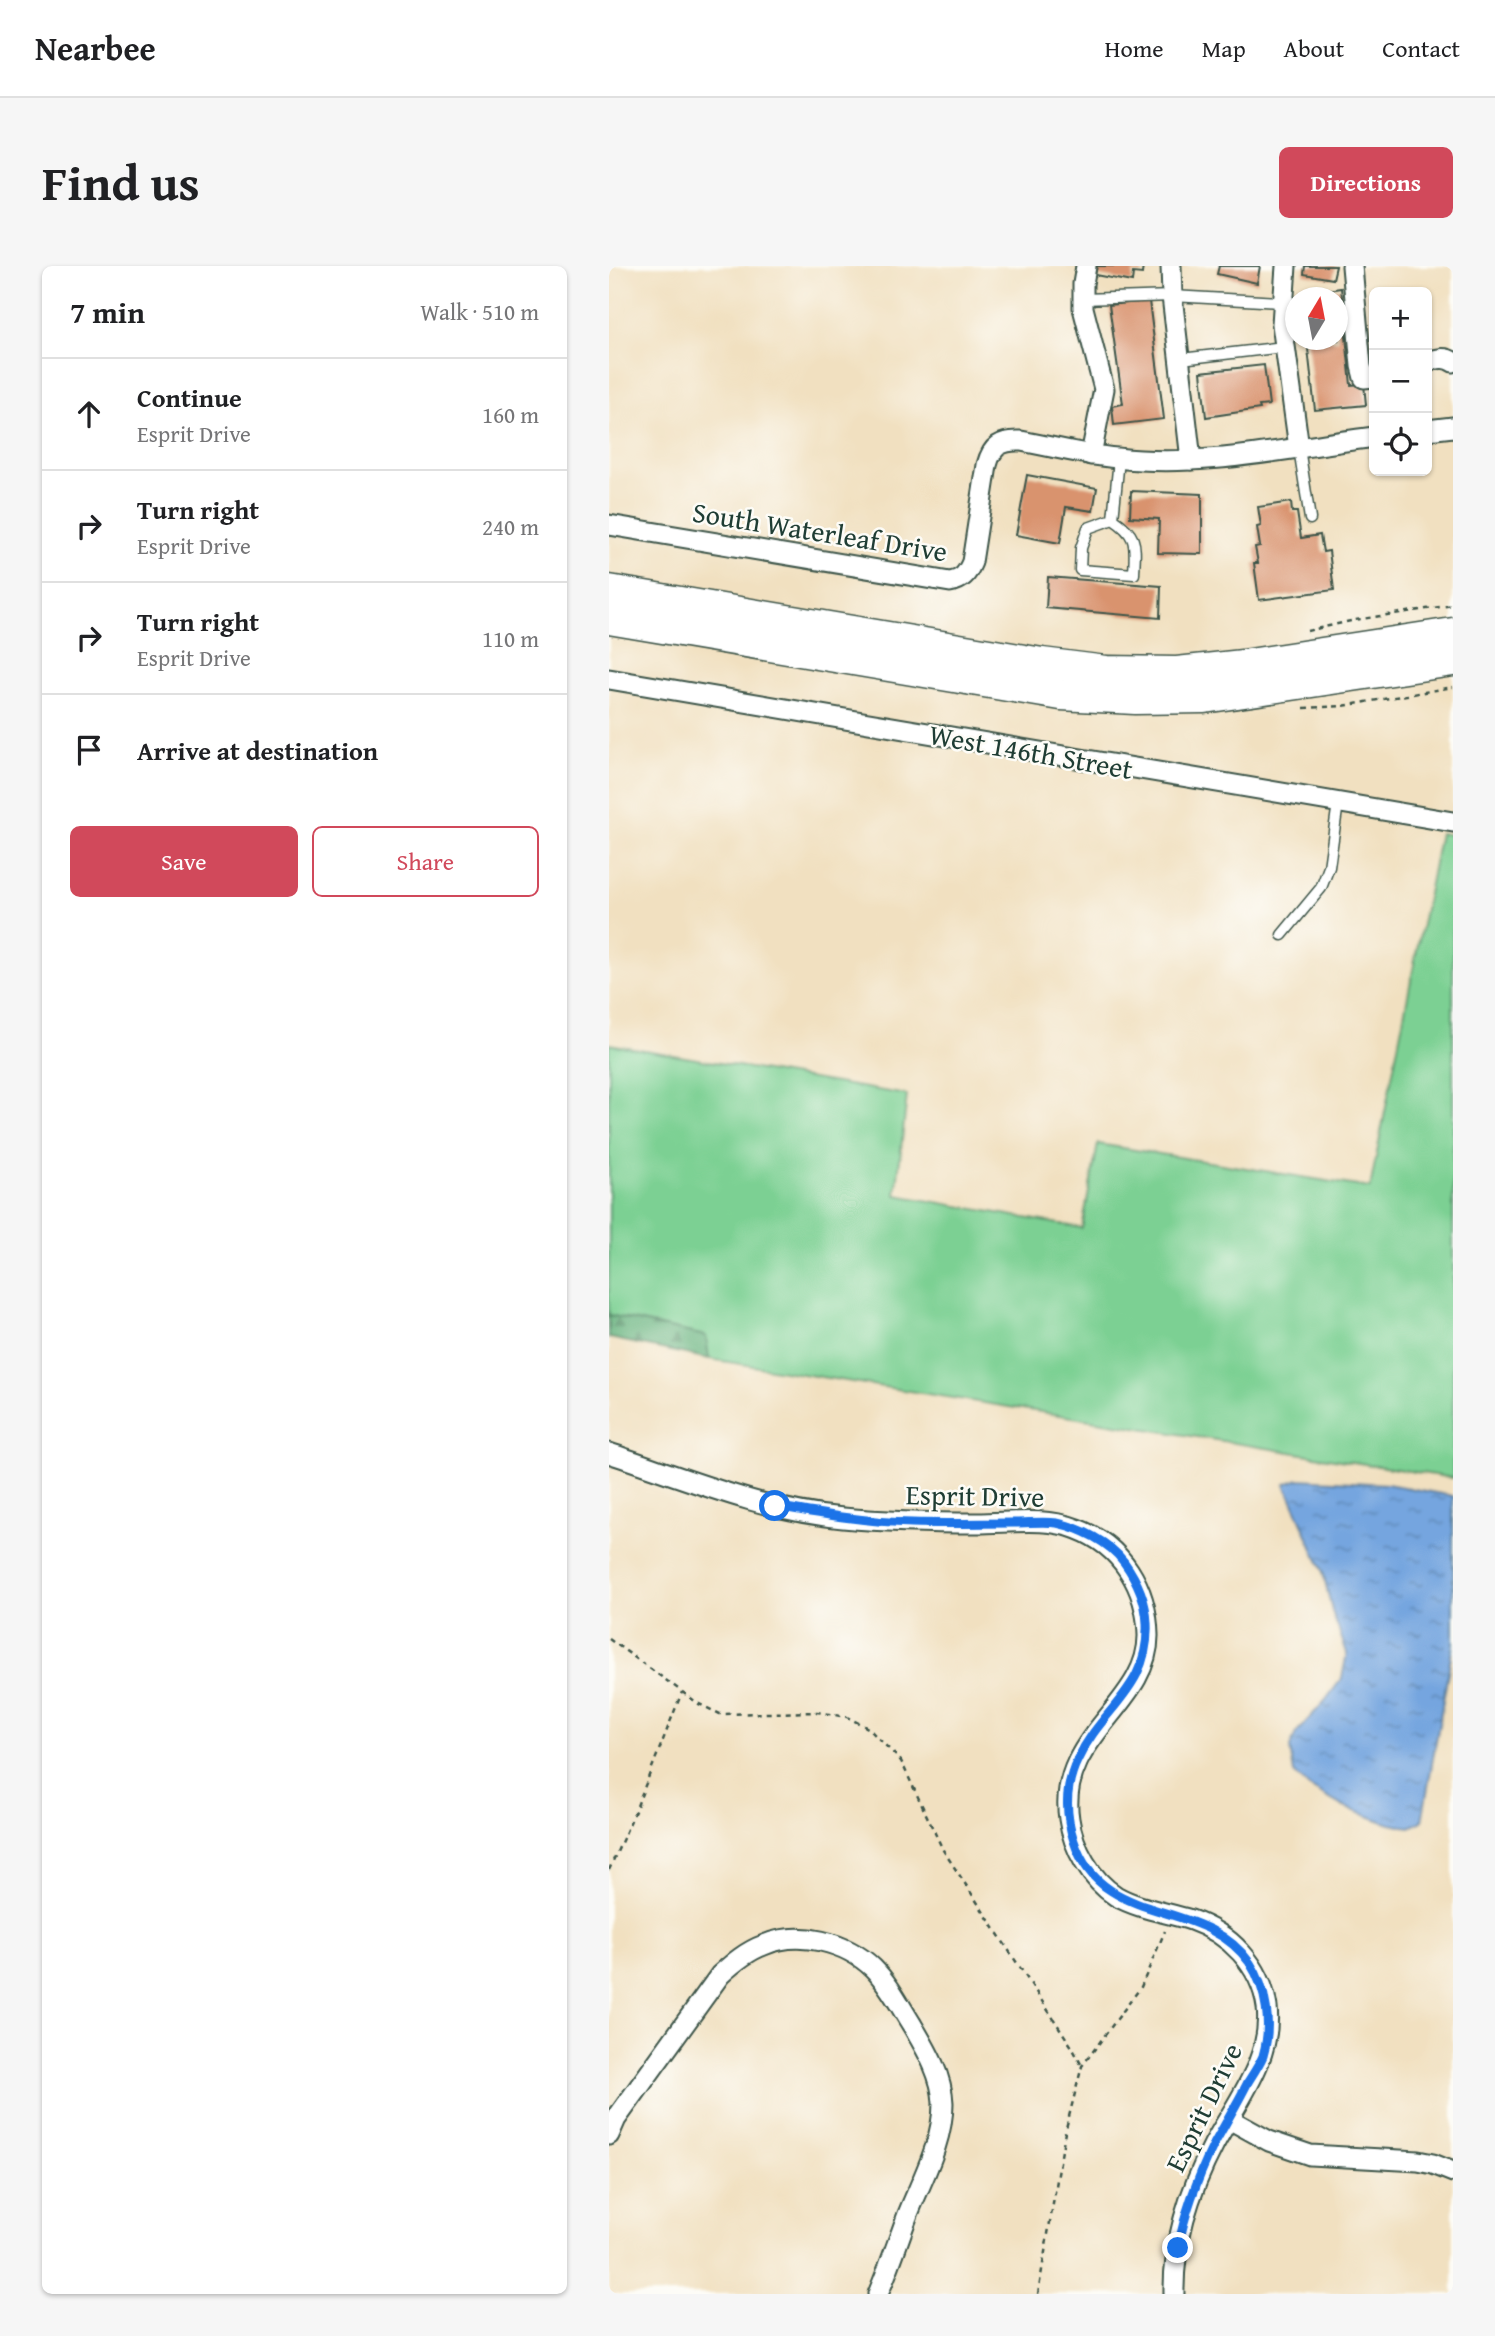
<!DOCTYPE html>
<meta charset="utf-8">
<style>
:root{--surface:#fff;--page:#f6f6f6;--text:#202124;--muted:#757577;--line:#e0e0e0;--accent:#d1495b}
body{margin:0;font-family:"Gentium Book Plus",serif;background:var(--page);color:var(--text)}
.controls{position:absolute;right:21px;top:21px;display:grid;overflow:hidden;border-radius:10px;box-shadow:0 2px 5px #0004}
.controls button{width:63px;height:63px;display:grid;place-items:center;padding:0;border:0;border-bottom:2px solid var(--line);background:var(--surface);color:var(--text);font:35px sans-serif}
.compass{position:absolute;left:676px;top:21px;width:63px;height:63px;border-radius:50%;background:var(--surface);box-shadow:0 2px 5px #0004;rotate:10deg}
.stop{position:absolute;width:21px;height:21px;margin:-16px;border:5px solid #1a73e8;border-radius:50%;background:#fff}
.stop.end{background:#1a73e8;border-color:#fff;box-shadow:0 2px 7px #0008}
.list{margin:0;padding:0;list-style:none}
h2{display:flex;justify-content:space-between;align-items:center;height:91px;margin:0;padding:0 28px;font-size:30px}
h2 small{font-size:23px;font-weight:400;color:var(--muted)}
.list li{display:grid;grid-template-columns:46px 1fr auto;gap:21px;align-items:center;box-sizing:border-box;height:112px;padding:0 28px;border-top:2px solid var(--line)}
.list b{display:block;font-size:26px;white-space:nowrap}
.list p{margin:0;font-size:23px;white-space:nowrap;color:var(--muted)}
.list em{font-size:23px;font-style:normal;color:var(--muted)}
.actions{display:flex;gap:14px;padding:21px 28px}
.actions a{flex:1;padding:16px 0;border:2px solid var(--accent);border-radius:10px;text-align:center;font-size:24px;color:var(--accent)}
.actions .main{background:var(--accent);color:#fff}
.icon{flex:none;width:38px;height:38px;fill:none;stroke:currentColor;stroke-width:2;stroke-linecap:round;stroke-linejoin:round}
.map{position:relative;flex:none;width:844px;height:2028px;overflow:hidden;border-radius:10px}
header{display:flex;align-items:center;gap:42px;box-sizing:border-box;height:98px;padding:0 35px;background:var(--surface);border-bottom:2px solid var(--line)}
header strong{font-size:33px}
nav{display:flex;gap:38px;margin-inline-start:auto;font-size:24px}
.intro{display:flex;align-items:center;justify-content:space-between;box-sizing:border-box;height:168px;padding:0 42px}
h1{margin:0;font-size:49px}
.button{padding:18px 32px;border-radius:10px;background:var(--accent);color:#fff;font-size:24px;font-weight:700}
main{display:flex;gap:42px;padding:0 42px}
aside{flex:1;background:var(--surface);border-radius:10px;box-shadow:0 2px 5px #0004}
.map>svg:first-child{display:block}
.green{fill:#7cd093;stroke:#4e8664;stroke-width:2}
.forest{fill:url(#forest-firs);stroke:#427858;stroke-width:2}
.water{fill:url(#water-ripples);stroke:#4a718a;stroke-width:2}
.building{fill:#d9936e}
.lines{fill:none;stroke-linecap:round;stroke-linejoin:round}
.lane-casing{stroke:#3e5549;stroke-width:13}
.street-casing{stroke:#3e5549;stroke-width:23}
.primary-casing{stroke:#3e5549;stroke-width:33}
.path{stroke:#3e5549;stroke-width:2.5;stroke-dasharray:5 5;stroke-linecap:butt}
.lane{stroke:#fff;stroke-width:10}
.street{stroke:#fff;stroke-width:19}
.primary{stroke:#fff;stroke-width:30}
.route{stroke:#1a73e8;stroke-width:9}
.labels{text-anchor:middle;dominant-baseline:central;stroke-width:5;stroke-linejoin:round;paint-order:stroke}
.street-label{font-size:28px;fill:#1f3d34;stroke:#fdfcf7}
</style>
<header>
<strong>Nearbee</strong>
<nav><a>Home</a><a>Map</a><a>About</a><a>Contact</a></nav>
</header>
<div class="intro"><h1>Find us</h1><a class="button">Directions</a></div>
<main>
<aside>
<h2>7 min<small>Walk · 510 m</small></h2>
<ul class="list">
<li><svg class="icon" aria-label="ahead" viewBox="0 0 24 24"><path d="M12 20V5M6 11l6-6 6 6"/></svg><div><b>Continue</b><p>Esprit Drive</p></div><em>160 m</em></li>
<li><svg class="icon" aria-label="right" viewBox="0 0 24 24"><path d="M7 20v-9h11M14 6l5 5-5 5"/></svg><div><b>Turn right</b><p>Esprit Drive</p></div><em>240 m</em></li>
<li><svg class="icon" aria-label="right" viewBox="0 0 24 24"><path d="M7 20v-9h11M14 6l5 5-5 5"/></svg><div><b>Turn right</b><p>Esprit Drive</p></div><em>110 m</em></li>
<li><svg class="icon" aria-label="arrive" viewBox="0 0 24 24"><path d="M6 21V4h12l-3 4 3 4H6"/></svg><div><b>Arrive at destination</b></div></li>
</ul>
<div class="actions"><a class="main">Save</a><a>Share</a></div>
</aside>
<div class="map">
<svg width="844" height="2028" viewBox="0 0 844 2028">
<defs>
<pattern id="forest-firs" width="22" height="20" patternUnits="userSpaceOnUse" patternTransform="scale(1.75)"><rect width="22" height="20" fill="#65b27d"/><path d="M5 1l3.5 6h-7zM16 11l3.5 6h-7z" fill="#539267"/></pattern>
<pattern id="water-ripples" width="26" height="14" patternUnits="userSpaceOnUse" patternTransform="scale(1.75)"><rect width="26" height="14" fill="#74a5df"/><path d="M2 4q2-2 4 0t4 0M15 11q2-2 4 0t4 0" fill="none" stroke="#5f88b6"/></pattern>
</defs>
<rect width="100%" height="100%" fill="#fdfcf7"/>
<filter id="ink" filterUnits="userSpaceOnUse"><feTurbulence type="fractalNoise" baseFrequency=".0143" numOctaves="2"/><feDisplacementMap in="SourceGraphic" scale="14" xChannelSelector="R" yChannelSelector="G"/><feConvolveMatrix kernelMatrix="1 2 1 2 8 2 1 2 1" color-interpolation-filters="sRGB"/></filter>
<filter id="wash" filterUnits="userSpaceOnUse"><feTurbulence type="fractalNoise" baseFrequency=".00686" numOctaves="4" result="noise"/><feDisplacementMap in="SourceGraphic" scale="28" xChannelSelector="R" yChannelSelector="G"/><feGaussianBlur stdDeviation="1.57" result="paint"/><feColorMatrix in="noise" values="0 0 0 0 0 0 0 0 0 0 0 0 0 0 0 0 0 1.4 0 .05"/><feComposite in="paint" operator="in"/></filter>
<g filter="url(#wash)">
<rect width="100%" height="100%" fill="#f1e0c0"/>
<polygon class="green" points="831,567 844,569 844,1212 100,1093 96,1070 0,1049 0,778 298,829 287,929 473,962 489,878 761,922"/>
<polygon class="forest" points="0,1049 97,1070 100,1093 0,1072"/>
<polygon class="water" points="690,1213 778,1218 844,1230 844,1378 813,1555 801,1561 781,1558 735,1541 700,1521 685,1507 681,1482 687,1467 716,1435 733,1412 738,1387 723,1345 714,1306 676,1218"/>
<g id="blocks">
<g class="building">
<polygon points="488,0 534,0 533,8 524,7 523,16 486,9"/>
<polygon points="610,0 651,0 648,17 608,8"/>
<polygon points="696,0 727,0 724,13 695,8"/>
<polygon points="732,22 742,119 755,118 757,139 706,144 698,74 729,74 729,32 693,32 692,28"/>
<polygon points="540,35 555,153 505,159 503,140 514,138 500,39"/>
<polygon points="655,99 660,139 650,140 651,143 597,151 592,106"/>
<polygon points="418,209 488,222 484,245 457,241 451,277 407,269"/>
<polygon points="522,225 593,228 593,288 549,287 550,253 521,251"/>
<polygon points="682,236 683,246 688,246 692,272 711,269 714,286 720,285 725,324 650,334 645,297 649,297 646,281 651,280 648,261 652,260 649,241"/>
<polygon points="439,311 552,320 551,352 437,342"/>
</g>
</g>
</g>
<g filter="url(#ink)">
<use href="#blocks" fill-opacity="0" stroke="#3e5549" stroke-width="2"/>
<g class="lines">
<g class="lane-casing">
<g id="lane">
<polyline points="474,33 563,30 673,36"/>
<polyline points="572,93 675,81"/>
<polyline points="690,182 701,253"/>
<path d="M504,253C530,270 526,280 525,308L471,304L472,282L479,262L504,253L510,193"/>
<polyline points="673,669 712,622 720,601 729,537"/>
</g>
</g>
<g class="street-casing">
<g id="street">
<polyline points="477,0 474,18 474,42 495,123 482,189"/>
<polyline points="562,0 563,30 582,194"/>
<polyline points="677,0 673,58 690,182"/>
<polyline points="743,0 752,100 755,112 765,111"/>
<path d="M818,96C827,93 836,90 844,96"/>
<polyline points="818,164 844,161"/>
<path d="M0,259L341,316C353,314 358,308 363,296L378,199C383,180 392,174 412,175C444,181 475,189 508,192C593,202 681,182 765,171"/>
<polyline points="0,413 844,556"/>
<path d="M0,1187C76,1212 154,1245 234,1252C279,1256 324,1257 369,1257C401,1257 438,1251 468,1263C513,1280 538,1322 539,1369C540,1439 447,1470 460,1553C464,1582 482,1614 507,1630C530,1643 557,1646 582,1654C620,1667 652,1699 658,1741C664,1792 628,1835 605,1878C581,1924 564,1976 565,2028"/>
<polyline points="620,1853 660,1875 701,1889 809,1895 824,1898 844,1906"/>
<path d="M0,1869L7,1853L111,1709C124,1697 138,1685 155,1679C190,1664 237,1676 264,1702C280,1718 291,1740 303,1759C317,1783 333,1809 334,1837C334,1876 313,1913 299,1948C289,1975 280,2002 269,2028"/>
</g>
</g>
<g class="primary-casing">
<g id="primary">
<polyline points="0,324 433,397 497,405 568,406 634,399 844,367"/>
<polyline points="0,353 452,429 526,433 595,432 844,395"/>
</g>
</g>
<g class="path">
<polyline points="698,365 746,354 844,339"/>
<polyline points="695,442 734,440 844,421"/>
<polyline points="0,1373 90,1438 111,1448 208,1446 238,1451 259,1462 292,1495 334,1584 463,1781 473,1800"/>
<polyline points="0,1604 26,1545 73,1426"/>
<polyline points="429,2028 456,1866 473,1800 532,1721 556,1665"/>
</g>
<use href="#lane" class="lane"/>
<use href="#street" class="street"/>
<use href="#primary" class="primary"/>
</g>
</g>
<g class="lines" filter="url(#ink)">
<path class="route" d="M166,1240C212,1248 257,1256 303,1257C338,1258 372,1257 406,1257C420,1257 435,1255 448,1257C472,1262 500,1276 515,1296C528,1314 537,1334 538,1357C541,1423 493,1441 469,1493C456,1519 456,1548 465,1575C493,1663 593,1629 641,1697C658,1723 663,1760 654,1790C650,1799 644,1808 639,1816C628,1838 616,1858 604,1880C588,1913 576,1946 569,1982"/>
</g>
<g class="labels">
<g class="street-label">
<text transform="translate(211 265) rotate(9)">South Waterleaf Drive</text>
<text transform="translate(422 485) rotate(10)">West 146th Street</text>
<text transform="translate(366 1229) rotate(1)">Esprit Drive</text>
<text transform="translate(594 1841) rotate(-64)">Esprit Drive</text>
</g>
</g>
</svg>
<div class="controls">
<button>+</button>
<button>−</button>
<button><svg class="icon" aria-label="locate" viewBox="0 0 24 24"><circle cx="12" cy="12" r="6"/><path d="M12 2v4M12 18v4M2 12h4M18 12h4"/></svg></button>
</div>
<svg class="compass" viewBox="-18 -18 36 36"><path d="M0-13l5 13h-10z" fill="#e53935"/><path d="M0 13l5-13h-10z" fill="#757577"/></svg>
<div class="stop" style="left:166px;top:1240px"></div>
<div class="stop end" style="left:569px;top:1982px"></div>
</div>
</main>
